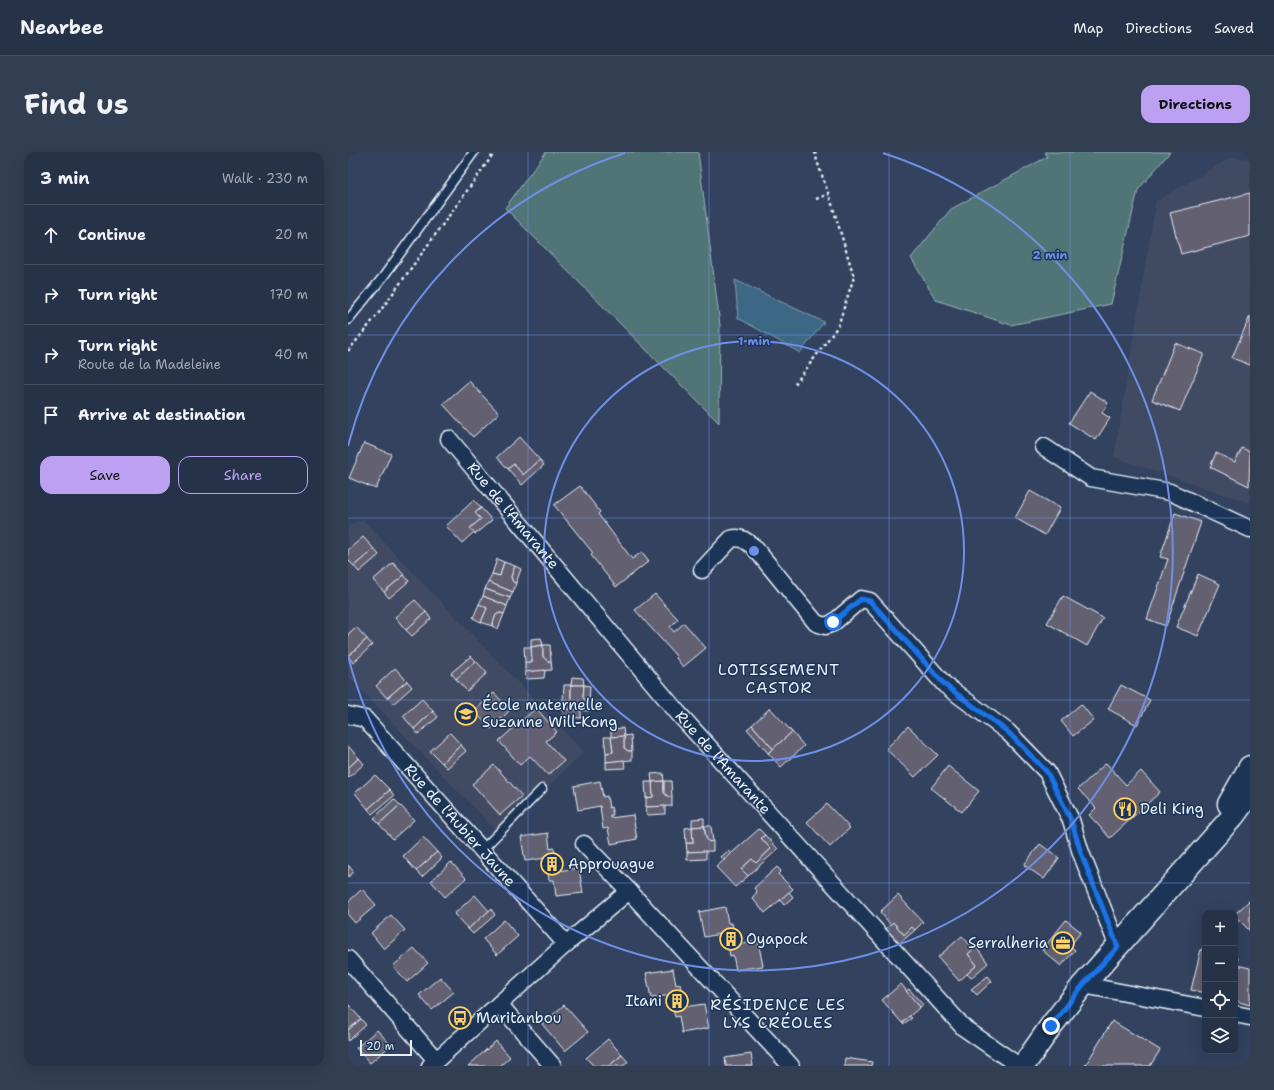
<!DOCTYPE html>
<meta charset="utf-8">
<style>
:root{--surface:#263247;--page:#323e52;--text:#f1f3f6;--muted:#a4aab4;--line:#424d60;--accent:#bca0f2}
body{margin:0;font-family:"Shantell Sans",sans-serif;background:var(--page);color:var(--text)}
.controls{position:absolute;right:12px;bottom:12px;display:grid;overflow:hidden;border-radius:8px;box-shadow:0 4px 16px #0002}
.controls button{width:36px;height:36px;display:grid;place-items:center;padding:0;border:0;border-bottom:1px solid var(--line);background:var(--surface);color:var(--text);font:20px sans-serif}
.scale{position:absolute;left:12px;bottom:10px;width:52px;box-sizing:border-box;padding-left:4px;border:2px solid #e8f1f8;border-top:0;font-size:11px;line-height:14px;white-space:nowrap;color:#e8f1f8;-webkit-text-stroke:3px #1d3557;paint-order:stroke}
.stop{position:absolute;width:12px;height:12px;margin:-9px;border:3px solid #1a73e8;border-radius:50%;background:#fff}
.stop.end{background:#1a73e8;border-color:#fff;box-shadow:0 1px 4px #0008}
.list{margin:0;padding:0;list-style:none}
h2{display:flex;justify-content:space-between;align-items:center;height:52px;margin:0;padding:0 16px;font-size:17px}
h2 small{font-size:13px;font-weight:400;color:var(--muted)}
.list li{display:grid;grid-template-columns:26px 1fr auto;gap:12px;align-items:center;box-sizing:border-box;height:60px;padding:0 16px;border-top:1px solid var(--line)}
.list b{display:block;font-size:15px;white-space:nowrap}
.list p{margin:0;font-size:13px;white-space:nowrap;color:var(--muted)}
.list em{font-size:13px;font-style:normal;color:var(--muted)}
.actions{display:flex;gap:8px;padding:12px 16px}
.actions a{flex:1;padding:9px 0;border:1px solid var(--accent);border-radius:12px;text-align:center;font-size:14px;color:var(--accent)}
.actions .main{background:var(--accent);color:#111}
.icon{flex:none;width:22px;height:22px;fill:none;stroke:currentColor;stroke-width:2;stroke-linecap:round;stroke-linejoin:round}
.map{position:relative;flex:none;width:902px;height:914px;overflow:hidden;border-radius:12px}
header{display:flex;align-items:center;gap:24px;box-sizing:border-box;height:56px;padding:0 20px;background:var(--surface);border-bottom:1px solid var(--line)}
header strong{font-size:19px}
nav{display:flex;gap:22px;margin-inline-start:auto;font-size:14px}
.intro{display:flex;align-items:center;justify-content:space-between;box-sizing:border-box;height:96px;padding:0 24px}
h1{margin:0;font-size:28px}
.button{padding:10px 18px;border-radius:12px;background:var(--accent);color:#111;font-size:14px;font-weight:700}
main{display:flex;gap:24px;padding:0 24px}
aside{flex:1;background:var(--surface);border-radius:12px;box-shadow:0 4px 16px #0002}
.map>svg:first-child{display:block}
.built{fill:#414b64}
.green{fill:#517577;stroke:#9cb3b8}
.water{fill:#3e6785;stroke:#829eb3}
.building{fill:#646071;stroke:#e8f1f8}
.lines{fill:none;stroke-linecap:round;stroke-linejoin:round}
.service-casing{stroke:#e8f1f8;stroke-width:11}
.minor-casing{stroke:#e8f1f8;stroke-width:19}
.secondary-casing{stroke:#e8f1f8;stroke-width:25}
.path{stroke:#e8f1f8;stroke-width:2.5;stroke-dasharray:3 3;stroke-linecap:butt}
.service{stroke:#1d3557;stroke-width:8}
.minor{stroke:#1d3557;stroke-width:16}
.secondary{stroke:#1d3557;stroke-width:22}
.route{stroke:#1a73e8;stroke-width:5}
.grid{fill:none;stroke:#6e8fe5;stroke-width:1;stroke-opacity:0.55}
.ring{fill:none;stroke:#6e8fe5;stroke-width:2}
.labels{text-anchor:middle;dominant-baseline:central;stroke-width:3;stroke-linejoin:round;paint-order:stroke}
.street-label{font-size:15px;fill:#e8f1f8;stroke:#1d3557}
.poi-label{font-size:15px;fill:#e8f1f8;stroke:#1d3557;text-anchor:start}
.neighbourhood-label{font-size:16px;letter-spacing:1px;fill:#e8f1f8;stroke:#1d3557}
.centre{fill:#6e8fe5;stroke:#1d3557;stroke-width:2}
.ring-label{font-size:12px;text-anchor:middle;font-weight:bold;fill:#6e8fe5;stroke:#1d3557;stroke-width:3;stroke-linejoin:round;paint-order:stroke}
</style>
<header>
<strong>Nearbee</strong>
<nav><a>Map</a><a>Directions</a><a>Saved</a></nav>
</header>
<div class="intro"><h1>Find us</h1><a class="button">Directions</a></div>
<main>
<aside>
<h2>3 min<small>Walk · 230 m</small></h2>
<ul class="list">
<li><svg class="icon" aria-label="ahead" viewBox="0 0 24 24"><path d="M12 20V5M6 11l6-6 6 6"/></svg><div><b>Continue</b></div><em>20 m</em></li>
<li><svg class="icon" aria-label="right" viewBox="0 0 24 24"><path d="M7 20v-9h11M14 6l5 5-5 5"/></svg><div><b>Turn right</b></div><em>170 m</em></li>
<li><svg class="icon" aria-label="right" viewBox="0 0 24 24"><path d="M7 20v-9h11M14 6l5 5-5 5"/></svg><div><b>Turn right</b><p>Route de la Madeleine</p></div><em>40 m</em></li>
<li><svg class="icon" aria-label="arrive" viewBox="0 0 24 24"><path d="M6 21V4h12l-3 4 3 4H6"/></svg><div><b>Arrive at destination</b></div></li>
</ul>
<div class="actions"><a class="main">Save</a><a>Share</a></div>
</aside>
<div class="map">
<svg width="902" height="914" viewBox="0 0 902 914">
<rect width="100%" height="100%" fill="#32425f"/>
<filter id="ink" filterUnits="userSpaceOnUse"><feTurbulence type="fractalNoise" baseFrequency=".025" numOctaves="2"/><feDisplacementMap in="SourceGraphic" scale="8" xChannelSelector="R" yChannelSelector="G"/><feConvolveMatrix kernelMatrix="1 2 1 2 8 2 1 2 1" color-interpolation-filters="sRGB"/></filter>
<g filter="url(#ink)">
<g class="built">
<polygon points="884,5 902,7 902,351 766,305 808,49"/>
<polygon points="15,368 236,600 151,682 0,524 0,373"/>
</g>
<g class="green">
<polygon points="198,0 350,0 372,173 371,271 157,56"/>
<polygon points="697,0 822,0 790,38 763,152 663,173 588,148 563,106 603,57 699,5"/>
</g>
<polygon class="water" points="387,128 476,170 452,201 390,166"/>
<g class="building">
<polygon points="902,41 902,84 833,102 822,61"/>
<polygon points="902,164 902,213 884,206"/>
<polygon points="827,191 856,202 832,259 804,248"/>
<polygon points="121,229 151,261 125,285 95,252"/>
<polygon points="742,239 760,251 754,261 762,266 748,288 721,271"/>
<polygon points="171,285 192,308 175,323 166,312 160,317 149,305"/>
<polygon points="16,291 43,302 28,337 1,326"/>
<polygon points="894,296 902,300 901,334 862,315 868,301 887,310"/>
<polygon points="192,308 196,313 174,333 160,317 166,312 175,323"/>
<polygon points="232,334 252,360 250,362 284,407 294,400 301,409 268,435 243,403 245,401 206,353"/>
<polygon points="682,339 712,356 697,383 667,366"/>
<polygon points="126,348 133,356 127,361 133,367 122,376 126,380 114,391 98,374"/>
<polygon points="133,356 144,368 127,382 122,376 133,367 127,361"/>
<polygon points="827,361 853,370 818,474 799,467 820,407 812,405"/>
<polygon points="15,385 26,397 6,414 0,408 0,398"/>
<polygon points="26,397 31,403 11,420 6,414"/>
<polygon points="149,407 156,410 152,424 144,422"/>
<polygon points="156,410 167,414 163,425 165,430 168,431 165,440 140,430 144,422 152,424"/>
<polygon points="45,411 56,423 36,440 25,428"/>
<polygon points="167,414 173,417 168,431 165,430 163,425"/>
<polygon points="850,422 872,432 850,484 828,475"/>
<polygon points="56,423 61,429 41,446 36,440"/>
<polygon points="140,430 165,440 162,446 137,437"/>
<polygon points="137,437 162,446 159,454 135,444"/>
<polygon points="307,442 330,467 322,475 326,480 336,471 358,496 335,515 328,506 329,505 287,458"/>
<polygon points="135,444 159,454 156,462 152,461 148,463 144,474 133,470 139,456 131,452"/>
<polygon points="715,444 755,466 739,494 699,471"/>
<polygon points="67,448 78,460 58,478 47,465"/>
<polygon points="131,452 139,456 133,470 125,466"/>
<polygon points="78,460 83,467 64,484 58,478"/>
<polygon points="152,461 156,462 150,477 144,474 148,463"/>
<polygon points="8,475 19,487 0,504 0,482"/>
<polygon points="193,486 195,493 183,495 183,487"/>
<polygon points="19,487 24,493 5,511 0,504"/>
<polygon points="195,493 195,505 200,509 203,509 204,518 177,520 177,510 184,510 183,495"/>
<polygon points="195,493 202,493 203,509 200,509 195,505"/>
<polygon points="176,495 183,495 184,510 177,510"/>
<polygon points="123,504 128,509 108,527 103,521"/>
<polygon points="128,509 139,521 119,539 108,527"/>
<polygon points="47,516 59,529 39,546 28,534"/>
<polygon points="197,518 196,526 178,527 177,520"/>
<polygon points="224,525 235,526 236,533 223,533"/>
<polygon points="59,529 64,535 45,552 39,546"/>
<polygon points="216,533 223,533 223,549 215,548"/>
<polygon points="223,533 236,533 235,545 238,549 241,550 241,559 215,557 215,548 223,549"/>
<polygon points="236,533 242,534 241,550 238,549 235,545"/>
<polygon points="773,533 802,548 789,573 760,557"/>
<polygon points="146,541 162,558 143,577 126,559"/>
<polygon points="74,547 85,559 66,577 55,564"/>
<polygon points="733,552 746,568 725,584 713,569"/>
<polygon points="188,556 209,580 198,589 216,609 200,623 182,604 172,613 151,589"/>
<polygon points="422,556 444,580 425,597 404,573"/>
<polygon points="215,557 233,558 233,566 214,565"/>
<polygon points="85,559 90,565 70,582 66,577"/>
<polygon points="404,573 425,597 420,601 399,577"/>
<polygon points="560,574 590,603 567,625 538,597"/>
<polygon points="275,576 276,584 263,585 263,577"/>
<polygon points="444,580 456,594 433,615 420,601"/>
<polygon points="102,581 113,593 94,611 82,599"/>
<polygon points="283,583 284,599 280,599 276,596 276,584"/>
<polygon points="276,584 276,596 280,599 284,599 284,608 258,610 258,601 265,600 263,585"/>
<polygon points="256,585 263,585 265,600 258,601"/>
<polygon points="113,593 118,599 99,616 94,611"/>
<polygon points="0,594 11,606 0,616"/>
<polygon points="11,606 16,612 0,626 0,616"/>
<polygon points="276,608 277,616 258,617 258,610"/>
<polygon points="758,611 778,633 793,619 812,640 762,686 741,663 748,656 730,637"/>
<polygon points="146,613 174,644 152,663 124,632"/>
<polygon points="600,614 631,639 614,660 583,636"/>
<polygon points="315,621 316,629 304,630 303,622"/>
<polygon points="27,623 42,638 20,657 7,641"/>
<polygon points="252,629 255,645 259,644 261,656 263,655 265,663 262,663 262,666 285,663 289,687 263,692 260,676 255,677 252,654 230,658 226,634"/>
<polygon points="316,629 316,641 321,645 324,645 324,654 298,655 298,646 305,645 304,630"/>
<polygon points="316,629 323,629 324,645 321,645 316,641"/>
<polygon points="297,630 304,630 305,645 298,646"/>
<polygon points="42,638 46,644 24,662 20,657"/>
<polygon points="46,647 52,653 31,672 26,666"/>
<polygon points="479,652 502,676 482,695 459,670"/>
<polygon points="52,653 66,668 45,687 31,672"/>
<polygon points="317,654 317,662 299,663 298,655"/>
<polygon points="356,666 356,674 344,675 344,667"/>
<polygon points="356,674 363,674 365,689 361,690 358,686"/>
<polygon points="356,674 358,686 361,690 365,689 365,699 339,700 338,691 345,691 344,675"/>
<polygon points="344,675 345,691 338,691 337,676"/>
<polygon points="411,677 417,683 413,686 423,697 408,711 404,707 393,717 400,724 387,735 368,715"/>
<polygon points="200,681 202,697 206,696 210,719 231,716 235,741 208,744 206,728 201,728 198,706 177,709 173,685"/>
<polygon points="417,683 430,697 400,724 393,717 404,707 408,711 423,697 413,686"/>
<polygon points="75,685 89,700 68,719 55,704"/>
<polygon points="692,692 711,706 696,727 676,713"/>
<polygon points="358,699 358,707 339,708 339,700"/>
<polygon points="380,699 383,702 376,708 373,705"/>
<polygon points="89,700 94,706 74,725 68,719"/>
<polygon points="103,710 118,726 97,745 83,729"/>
<polygon points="0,713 6,720 0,725"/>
<polygon points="429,715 433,719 430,722 445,737 417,761 404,746 409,740 406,736"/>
<polygon points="14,737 28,753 7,771 0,763 0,750"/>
<polygon points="441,740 445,745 436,753 432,748"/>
<polygon points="127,743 141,759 120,777 106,762"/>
<polygon points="550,743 575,770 567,778 564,775 556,783 545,770 543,773 532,760"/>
<polygon points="902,748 902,779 887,764 887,762"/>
<polygon points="377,755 380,771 384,771 388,793 410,789 415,814 388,818 385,803 382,804 378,781 356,785 351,760"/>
<polygon points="143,757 147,763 125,782 120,777"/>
<polygon points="43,763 57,778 36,797 23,781"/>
<polygon points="156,768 170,784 149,803 135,787"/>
<polygon points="718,768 733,780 722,794 727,798 713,814 694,798"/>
<polygon points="545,770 556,783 564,775 567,778 550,793 537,778"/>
<polygon points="614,784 626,797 620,802 629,813 611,829 590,805"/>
<polygon points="628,795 640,811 623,826 619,822 629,813 620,802"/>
<polygon points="66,796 80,811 59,830 45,814"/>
<polygon points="853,797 857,798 857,841 843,838"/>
<polygon points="887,805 890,806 888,813 902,816 902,853 887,849"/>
<polygon points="325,817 328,833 332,832 336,855 356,852 361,876 334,881 331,864 327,865 322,846 324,846 323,843 303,846 298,821"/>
<polygon points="640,824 644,829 629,843 623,837"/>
<polygon points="92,825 106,840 84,858 71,843"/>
<polygon points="553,832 572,855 554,871 534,848"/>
<polygon points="561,837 575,853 572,855 558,839"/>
<polygon points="0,852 13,867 0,878"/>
<polygon points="216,853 240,880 217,899 194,872"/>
<polygon points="561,864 564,866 555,872 554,871"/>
<polygon points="13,867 18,873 0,889 0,878"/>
<polygon points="764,869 812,898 802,914 737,914"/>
<polygon points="29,878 43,893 22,911 8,896"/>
<polygon points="260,887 274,903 261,914 246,914 238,906"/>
<polygon points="148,889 162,905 152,914 120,914"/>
<polygon points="403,902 405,914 378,914 377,906"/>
<polygon points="274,903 280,910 275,914 261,914"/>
<polygon points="497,906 524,910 523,914 496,914"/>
</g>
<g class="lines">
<g class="service-casing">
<g id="service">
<polyline points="0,168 35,125 126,0"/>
<polyline points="134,698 194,637"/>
</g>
</g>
<g class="minor-casing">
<g id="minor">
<path id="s1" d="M101,287L330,561L616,876L671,914"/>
<polyline points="696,295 743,326 822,340 902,377"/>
<path d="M354,418L383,387C393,384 398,389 406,395L468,471L477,474L485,471L513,447L522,449L597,533L660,580L699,620L723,668L733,701L770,795"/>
<path id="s2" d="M0,563L17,567L218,792"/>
<polyline points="236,692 281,739 443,914"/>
<polyline points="0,807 88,908"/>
<polyline points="735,833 857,856"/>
<polyline points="151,852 205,914"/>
<polyline points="887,862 902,865"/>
<polyline points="82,914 218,792 281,739"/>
</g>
</g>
<g class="secondary-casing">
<g id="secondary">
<polyline points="881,652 902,615"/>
<polyline points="675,914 703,874 735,833 886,663 902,641"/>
</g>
</g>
<g class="path">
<polyline points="468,47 481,42"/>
<polyline points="0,199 30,162 147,0"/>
<polyline points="447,232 490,174 506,125 484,52 469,9 467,0"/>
</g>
<use href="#service" class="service"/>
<use href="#minor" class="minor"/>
<use href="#secondary" class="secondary"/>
</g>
</g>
<g class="lines" filter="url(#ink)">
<polyline class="route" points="485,470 513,447 522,449 597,533 660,580 699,620 723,668 733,701 770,795 735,833 703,874"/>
</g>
<path class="grid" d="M180,0V914M361,0V914M541,0V914M722,0V914M0,183H902M0,366H902M0,548H902M0,731H902"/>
<g class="ring">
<circle cx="406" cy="399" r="210"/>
<path d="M0 294A419 419 0 0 1 277 1M535 1A419 419 0 1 1 0 504"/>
</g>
<defs>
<g id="school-ring" transform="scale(1.15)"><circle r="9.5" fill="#1d3557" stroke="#ffd166" stroke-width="1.5"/><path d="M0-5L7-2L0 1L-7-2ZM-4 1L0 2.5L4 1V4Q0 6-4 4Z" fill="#ffd166"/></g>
<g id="restaurant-ring" transform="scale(1.15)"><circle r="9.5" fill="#1d3557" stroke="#ffd166" stroke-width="1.5"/><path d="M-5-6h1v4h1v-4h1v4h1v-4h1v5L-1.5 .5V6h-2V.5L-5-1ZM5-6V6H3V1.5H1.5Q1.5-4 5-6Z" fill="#ffd166"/></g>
<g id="building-ring" transform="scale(1.15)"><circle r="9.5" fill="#1d3557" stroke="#ffd166" stroke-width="1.5"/><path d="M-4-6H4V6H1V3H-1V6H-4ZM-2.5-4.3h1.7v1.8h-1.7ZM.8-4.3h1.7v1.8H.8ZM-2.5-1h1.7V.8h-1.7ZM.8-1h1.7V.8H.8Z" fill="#ffd166"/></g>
<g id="office-ring" transform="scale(1.15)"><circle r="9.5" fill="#1d3557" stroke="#ffd166" stroke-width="1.5"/><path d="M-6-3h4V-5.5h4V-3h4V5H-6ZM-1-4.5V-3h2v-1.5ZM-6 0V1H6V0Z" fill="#ffd166"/></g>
<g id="bus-ring" transform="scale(1.15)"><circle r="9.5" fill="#1d3557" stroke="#ffd166" stroke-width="1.5"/><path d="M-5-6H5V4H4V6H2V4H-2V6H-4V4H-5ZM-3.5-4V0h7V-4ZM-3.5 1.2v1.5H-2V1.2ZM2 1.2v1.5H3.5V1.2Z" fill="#ffd166"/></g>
</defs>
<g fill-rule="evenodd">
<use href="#school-ring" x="118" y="562"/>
<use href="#restaurant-ring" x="777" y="657"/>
<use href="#building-ring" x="204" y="712"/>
<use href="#building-ring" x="383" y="787"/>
<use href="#office-ring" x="715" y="791"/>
<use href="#building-ring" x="329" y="849"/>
<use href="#bus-ring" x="112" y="866"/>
</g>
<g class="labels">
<g class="street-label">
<text stroke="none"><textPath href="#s1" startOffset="100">Rue de l'Amarante</textPath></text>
<text stroke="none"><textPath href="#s1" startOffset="424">Rue de l'Amarante</textPath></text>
<text stroke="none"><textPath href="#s2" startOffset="160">Rue de l'Aubier Jaune</textPath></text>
</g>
<g class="poi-label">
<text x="134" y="553">École maternelle<tspan x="134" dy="17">Suzanne Will-Kong</tspan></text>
<text x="792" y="657">Deli King</text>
<text x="220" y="712">Approuague</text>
<text x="398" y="787">Oyapock</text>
<text x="700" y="791" text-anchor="end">Serralheria</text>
<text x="314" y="849" text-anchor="end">Itani</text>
<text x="128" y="866">Maritanbou</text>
</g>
<g class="neighbourhood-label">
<text x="431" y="517">LOTISSEMENT<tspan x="431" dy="18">CASTOR</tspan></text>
<text x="430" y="852">RÉSIDENCE LES<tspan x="430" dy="18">LYS CRÉOLES</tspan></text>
</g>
</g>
<circle cx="406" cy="399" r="6" class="centre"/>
<g class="ring-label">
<text x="702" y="107">2 min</text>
<text x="406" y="193">1 min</text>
</g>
</svg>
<div class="controls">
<button>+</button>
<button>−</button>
<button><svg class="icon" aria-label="locate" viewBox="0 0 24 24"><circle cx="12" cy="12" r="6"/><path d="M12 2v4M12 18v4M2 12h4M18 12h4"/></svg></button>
<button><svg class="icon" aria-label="layers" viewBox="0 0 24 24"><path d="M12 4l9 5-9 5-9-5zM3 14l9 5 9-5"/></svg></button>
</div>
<div class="scale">20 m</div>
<div class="stop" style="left:485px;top:470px"></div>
<div class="stop end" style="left:703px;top:874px"></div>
</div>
</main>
